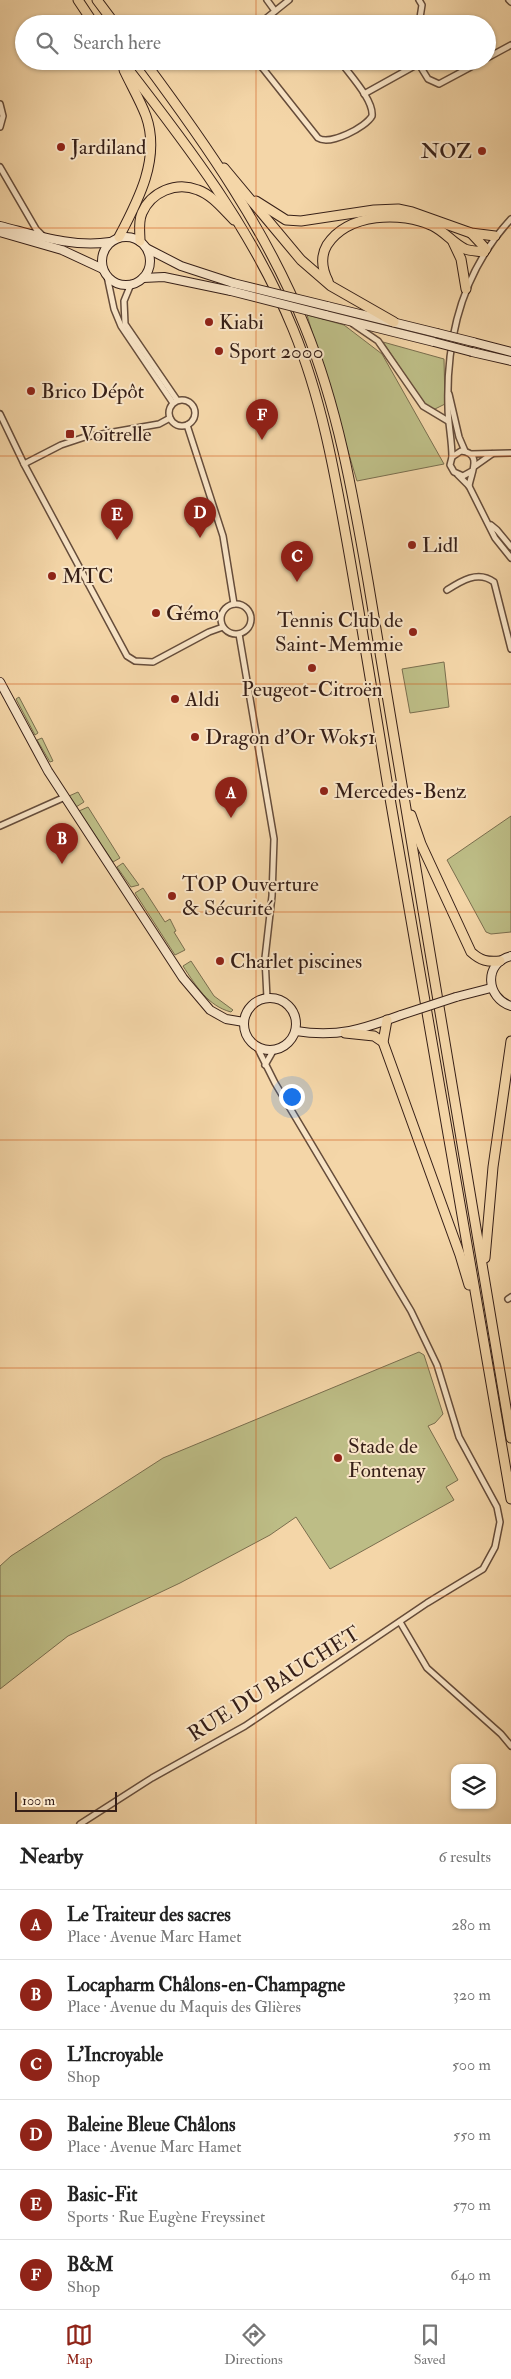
<!DOCTYPE html>
<meta charset="utf-8">
<style>
:root{--surface:#fff;--page:#f6f6f6;--text:#222;--muted:#767676;--line:#e0e0e0;--accent:#8f2418}
body{margin:0;font-family:"IM FELL Double Pica",serif;background:var(--page);color:var(--text)}
.controls{position:absolute;right:15px;bottom:15px;display:grid;overflow:hidden;border-radius:10px;box-shadow:0 1px 4px #0004}
.controls button{width:45px;height:45px;display:grid;place-items:center;padding:0;border:0;border-bottom:1px solid var(--line);background:var(--surface);color:var(--text);font:25px sans-serif}
.scale{position:absolute;left:15px;bottom:12px;width:102px;box-sizing:border-box;padding-left:5px;border:2px solid #361f17;border-top:0;font-size:14px;line-height:18px;white-space:nowrap;color:#361f17;-webkit-text-stroke:4px #f8e4c6;paint-order:stroke}
.you{position:absolute;left:291px;top:1096px;width:18px;height:18px;margin:-12px;border:4px solid #fff;border-radius:50%;background:#1a73e8;box-shadow:0 0 0 8px #1a73e833}
.badge{display:grid;place-items:center;width:32px;height:32px;border-radius:50%;background:var(--accent);color:#fff;font-size:16px;font-weight:700}
.pin{position:absolute;translate:-50% -41px;filter:drop-shadow(0 1px 2px #0008)}
.pin::after{content:'';position:absolute;top:26px;width:18px;height:15px;background:inherit;clip-path:polygon(0 0,100% 0,50% 100%)}
.list{margin:0;padding:0;list-style:none}
h2{display:flex;justify-content:space-between;align-items:center;height:65px;margin:0;padding:0 20px;font-size:21px}
h2 small{font-size:16px;font-weight:400;color:var(--muted)}
.list li{display:grid;grid-template-columns:32px 1fr auto;gap:15px;align-items:center;box-sizing:border-box;height:70px;padding:0 20px;border-top:1px solid var(--line)}
.list b{display:block;font-size:19px;white-space:nowrap}
.list p{margin:0;font-size:16px;white-space:nowrap;color:var(--muted)}
.list em{font-size:16px;font-style:normal;color:var(--muted)}
.icon{flex:none;width:28px;height:28px;fill:none;stroke:currentColor;stroke-width:2;stroke-linecap:round;stroke-linejoin:round}
.map{position:relative;flex:none;width:511px;height:1824px;overflow:hidden}
.search{position:absolute;background:var(--surface);box-shadow:0 1px 4px #0004;left:15px;right:15px;top:15px;height:55px;display:flex;align-items:center;gap:12px;box-sizing:border-box;padding:0 18px;border-radius:28px;color:var(--muted);font-size:19px}
.sheet{height:485px;background:var(--surface)}
nav{display:flex;justify-content:space-around;align-items:center;box-sizing:border-box;height:70px;border-top:1px solid var(--line);background:var(--surface);font-size:14px;color:var(--muted)}
nav a{display:grid;justify-items:center;gap:2px}
nav .on{color:var(--accent)}
.map>svg:first-child{display:block}
.green{fill:#bdbd86;stroke:#7a6e4e}
.lines{fill:none;stroke-linecap:round;stroke-linejoin:round}
.street-casing{stroke:#664d3b;stroke-width:8}
.secondary-casing{stroke:#361f17;stroke-width:10}
.primary-casing{stroke:#361f17;stroke-width:11}
.street{stroke:#f8e4c6;stroke-width:5}
.secondary{stroke:#f8e4c6;stroke-width:8}
.primary{stroke:#f4d6a8;stroke-width:9}
.secondary-bridge-casing{stroke:#361f17;stroke-width:10;stroke-linecap:butt}
.secondary-bridge{stroke:#f8e4c6;stroke-width:8}
.grid{fill:none;stroke:#cd500e;stroke-width:1;stroke-opacity:0.55}
.poi-dot{fill:#8f2418;stroke:#f8e4c6;stroke-width:2}
.labels{text-anchor:middle;dominant-baseline:central;stroke-width:4;stroke-linejoin:round;paint-order:stroke}
.poi-label{font-size:21px;fill:#361f17;stroke:#f8e4c6;text-anchor:start}
.street-label{font-size:21px;fill:#361f17;stroke:#f8e4c6}
</style>
<div class="map">
<svg width="511" height="1824" viewBox="0 0 511 1824">
<rect width="100%" height="100%" fill="#f4d6a8"/>
<filter id="stains"><feTurbulence type="fractalNoise" baseFrequency=".004" numOctaves="4"/><feColorMatrix values="0 0 0 0 .2 0 0 0 0 .09 0 0 0 0 .02 0 0 0 .5 -.17"/></filter>
<radialGradient id="worn" r=".72"><stop offset=".6" stop-color="#630" stop-opacity="0"/><stop offset="1" stop-color="#630" stop-opacity=".3"/></radialGradient>
<g class="green">
<polygon points="307,315 344,325 382,354 444,464 357,481"/>
<polygon points="383,342 444,359 445,404 435,409 426,406"/>
<polygon points="444,662 449,707 410,713 402,669"/>
<polygon points="19,697 38,733 35,735 16,699"/>
<polygon points="42,738 53,761 50,762 37,740"/>
<polygon points="78,792 84,802 76,807 69,796"/>
<polygon points="88,807 120,858 113,862 79,811"/>
<polygon points="511,816 511,932 491,934 486,932 447,860"/>
<polygon points="123,863 139,885 131,887 117,867"/>
<polygon points="143,888 165,922 170,919 176,931 174,932 185,950 175,955 135,893"/>
<path d="M191,961L214,996L233,1010L231,1012C208,1006 196,986 183,966Z"/>
<polygon points="419,1352 424,1355 443,1414 435,1423 428,1426 458,1480 446,1487 454,1500 330,1569 296,1517 270,1535 180,1583 68,1636 0,1689 0,1566 11,1556 163,1458"/>
</g>
<g class="lines">
<g class="street-casing">
<g id="street">
<polyline points="267,0 275,11"/>
<polyline points="419,0 422,5 419,24"/>
<polyline points="509,0 511,2"/>
<polyline points="259,24 289,0"/>
<polyline points="487,58 511,45"/>
<path d="M257,61L318,138C330,146 366,127 372,116C374,100 349,74 340,61"/>
<polyline points="417,61 428,79 439,84 482,61"/>
<polyline points="364,94 418,64"/>
<polyline points="0,104 3,116 0,127"/>
<polyline points="0,167 36,229 44,237"/>
<polyline points="107,276 114,309 121,326 173,403"/>
<polyline points="131,284 124,301 125,324 177,400"/>
<polyline points="353,324 378,341 423,406 448,421"/>
<polyline points="449,394 459,437 465,451"/>
<circle cx="182" cy="413" r="13"/>
<polyline points="0,414 24,464 127,656 135,661 153,662 209,632 223,627"/>
<polyline points="187,425 223,536 234,604"/>
<polyline points="471,454 511,453"/>
<path d="M452,457C452,440 448,423 448,407C446,337 463,271 511,219"/>
<polyline points="24,464 61,445 85,437 159,424 170,418"/>
<polyline points="475,466 492,454"/>
<polyline points="458,475 469,486 495,538 511,558"/>
<path d="M469,486C471,473 483,453 461,451L452,457L450,465L454,472L463,476L472,471"/>
<polyline points="491,525 497,530 511,547"/>
<path d="M447,590C461,581 478,570 494,582L511,649"/>
<circle cx="236" cy="619" r="15"/>
<polyline points="239,634 274,839 272,896 265,958 267,998"/>
<polyline points="0,826 65,797"/>
<polyline points="265,1065 273,1051"/>
<polyline points="508,1299 511,1297"/>
<polyline points="400,1622 427,1668 501,1734 511,1746"/>
<polyline points="80,1824 152,1778 245,1726 427,1603 483,1569 495,1547 500,1522 497,1507 459,1437 437,1365 411,1311 275,1083 257,1047"/>
</g>
</g>
<g class="secondary-casing">
<g id="secondary">
<path d="M0,226C36,235 73,248 110,242"/>
<polyline points="0,232 62,250 103,269"/>
<circle cx="126" cy="261" r="24"/>
<polyline points="148,249 181,266 233,283"/>
<polyline points="143,278 164,277 231,291"/>
<polyline points="327,306 437,333"/>
<polyline points="325,315 434,342"/>
<polyline points="473,342 511,352"/>
<polyline points="472,352 511,361"/>
<polyline points="0,682 48,771 183,978 210,1010 226,1019 244,1022"/>
<path d="M511,956C483,963 486,998 511,1006"/>
<polyline points="456,997 491,988"/>
<circle cx="270" cy="1024" r="26"/>
<path d="M296,1031C337,1038 363,1029 401,1015"/>
</g>
</g>
<g class="primary-casing">
<g id="primary">
<polyline points="78,0 94,24"/>
<polyline points="97,0 115,24"/>
<path d="M122,61C188,146 252,229 293,329C321,397 334,469 347,542C361,621 374,701 387,781C427,1021 470,1260 511,1499"/>
<path d="M144,61C205,143 267,231 305,327C338,408 353,495 368,581L511,1438"/>
<polyline points="224,168 301,260 331,286 394,322"/>
<polyline points="256,201 286,220 301,221 374,210 398,209 412,212 471,233 495,236"/>
<polyline points="471,233 486,249"/>
<path d="M119,237C138,201 161,158 146,116C140,100 131,85 124,70"/>
<path d="M140,241C140,232 138,222 142,213C151,192 176,181 198,190C212,195 223,209 234,220"/>
<polyline points="453,242 461,259 466,289"/>
<path d="M328,281C322,269 320,257 327,245C348,213 401,211 433,226C445,232 453,243 465,249C470,251 478,251 484,252"/>
<path d="M411,815L421,844L471,952C481,961 487,962 500,961"/>
<polyline points="387,1020 383,1042 460,1255 469,1285"/>
<polyline points="345,1033 374,1036 383,1042"/>
<polyline points="485,1258 493,1167 511,1041"/>
</g>
</g>
<use href="#street" class="street"/>
<use href="#secondary" class="secondary"/>
<use href="#primary" class="primary"/>
<g class="secondary-bridge-casing">
<g id="secondary-bridge">
<polyline points="233,283 327,306"/>
<polyline points="231,291 325,315"/>
<polyline points="437,333 473,342"/>
<polyline points="434,342 472,352"/>
<polyline points="401,1015 456,997"/>
</g>
</g>
<use href="#secondary-bridge" class="secondary-bridge"/>
</g>
<path class="grid" d="M256,0V24M256,61V1824M0,228H511M0,456H511M0,684H511M0,912H511M0,1140H511M0,1368H511M0,1596H511"/>
<g class="poi-dot">
<circle cx="61" cy="147" r="5"/>
<circle cx="482" cy="151" r="5"/>
<circle cx="209" cy="322" r="5"/>
<circle cx="219" cy="351" r="5"/>
<circle cx="31" cy="391" r="5"/>
<rect x="65" y="429" width="10" height="10" rx="2.5"/>
<circle cx="412" cy="545" r="5"/>
<circle cx="52" cy="576" r="5"/>
<circle cx="156" cy="613" r="5"/>
<circle cx="413" cy="632" r="5"/>
<circle cx="312" cy="668" r="5"/>
<circle cx="175" cy="699" r="5"/>
<circle cx="195" cy="737" r="5"/>
<circle cx="324" cy="791" r="5"/>
<circle cx="172" cy="896" r="5"/>
<circle cx="220" cy="961" r="5"/>
<circle cx="338" cy="1458" r="5"/>
</g>
<g class="labels">
<g class="poi-label">
<text x="71" y="147">Jardiland</text>
<text x="472" y="151" text-anchor="end">NOZ</text>
<text x="219" y="322">Kiabi</text>
<text x="229" y="351">Sport 2000</text>
<text x="41" y="391">Brico Dépôt</text>
<text x="80" y="434">Voitrelle</text>
<text x="422" y="545">Lidl</text>
<text x="62" y="576">MTC</text>
<text x="166" y="613">Gémo</text>
<text x="403" y="620" text-anchor="end">Tennis Club de<tspan x="403" dy="24">Saint-Memmie</tspan></text>
<text x="312" y="689" text-anchor="middle">Peugeot-Citroën</text>
<text x="185" y="699">Aldi</text>
<text x="205" y="737">Dragon d'Or Wok51</text>
<text x="334" y="791">Mercedes-Benz</text>
<text x="182" y="884">TOP Ouverture<tspan x="182" dy="24">&amp; Sécurité</tspan></text>
<text x="230" y="961">Charlet piscines</text>
<text x="348" y="1446">Stade de<tspan x="348" dy="24">Fontenay</tspan></text>
</g>
<g class="street-label">
<text transform="translate(274 1684) rotate(-32)">RUE DU BAUCHET</text>
</g>
</g>
<rect width="100%" height="100%" filter="url(#stains)"/>
<rect width="100%" height="100%" fill="url(#worn)"/>
</svg>
<div class="controls">
<button><svg class="icon" aria-label="layers" viewBox="0 0 24 24"><path d="M12 4l9 5-9 5-9-5zM3 14l9 5 9-5"/></svg></button>
</div>
<div class="scale">100 m</div>
<div class="you"></div>
<div class="pin badge" style="left:231px;top:818px">A</div>
<div class="pin badge" style="left:62px;top:864px">B</div>
<div class="pin badge" style="left:297px;top:582px">C</div>
<div class="pin badge" style="left:200px;top:538px">D</div>
<div class="pin badge" style="left:117px;top:540px">E</div>
<div class="pin badge" style="left:262px;top:440px">F</div>
<div class="search"><svg class="icon" aria-label="search" viewBox="0 0 24 24"><circle cx="10" cy="10" r="6"/><path d="M15 15l6 6"/></svg>Search here</div>
</div>
<section class="sheet">
<h2>Nearby<small>6 results</small></h2>
<ul class="list">
<li><span class="badge">A</span><div><b>Le Traiteur des sacres</b><p>Place · Avenue Marc Hamet</p></div><em>280 m</em></li>
<li><span class="badge">B</span><div><b>Locapharm Châlons-en-Champagne</b><p>Place · Avenue du Maquis des Glières</p></div><em>320 m</em></li>
<li><span class="badge">C</span><div><b>L'Incroyable</b><p>Shop</p></div><em>500 m</em></li>
<li><span class="badge">D</span><div><b>Baleine Bleue Châlons</b><p>Place · Avenue Marc Hamet</p></div><em>550 m</em></li>
<li><span class="badge">E</span><div><b>Basic-Fit</b><p>Sports · Rue Eugène Freyssinet</p></div><em>570 m</em></li>
<li><span class="badge">F</span><div><b>B&amp;M</b><p>Shop</p></div><em>640 m</em></li>
</ul>
</section>
<nav>
<a class="on"><svg class="icon" aria-label="map" viewBox="0 0 24 24"><path d="M3 6l6-2 6 2 6-2v14l-6 2-6-2-6 2zM9 4v14M15 6v14"/></svg>Map</a>
<a><svg class="icon" aria-label="directions" viewBox="0 0 24 24"><path d="M12 3l9 9-9 9-9-9zM9 14v-3h6M13 9l2 2-2 2"/></svg>Directions</a>
<a><svg class="icon" aria-label="saved" viewBox="0 0 24 24"><path d="M7 4h10v16l-5-4-5 4z"/></svg>Saved</a>
</nav>
